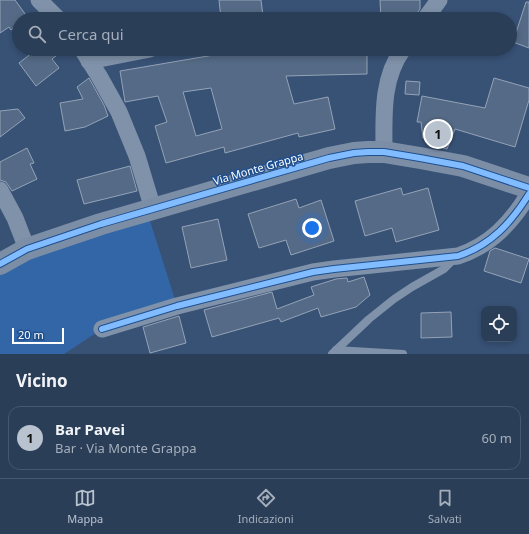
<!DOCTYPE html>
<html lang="it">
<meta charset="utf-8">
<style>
:root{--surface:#2a3e58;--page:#364961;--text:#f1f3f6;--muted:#a5aeba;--line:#46576e;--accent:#b9c2cf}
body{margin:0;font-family:"Noto Sans",sans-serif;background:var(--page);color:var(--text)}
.controls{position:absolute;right:12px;bottom:12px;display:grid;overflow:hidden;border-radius:8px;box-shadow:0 2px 6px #0003}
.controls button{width:36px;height:36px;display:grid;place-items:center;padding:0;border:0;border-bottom:1px solid var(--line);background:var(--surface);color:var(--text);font:20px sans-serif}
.scale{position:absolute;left:12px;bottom:10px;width:52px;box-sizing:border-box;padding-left:4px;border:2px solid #fff;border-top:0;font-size:11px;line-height:14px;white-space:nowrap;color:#fff;-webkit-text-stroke:3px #1f4f8f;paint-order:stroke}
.you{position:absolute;left:312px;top:228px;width:14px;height:14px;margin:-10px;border:3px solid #fff;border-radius:50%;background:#1a73e8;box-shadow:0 0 0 6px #1a73e833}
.badge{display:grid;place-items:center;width:26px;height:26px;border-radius:50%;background:var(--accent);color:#111;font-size:13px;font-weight:700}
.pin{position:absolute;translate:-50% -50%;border:2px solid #fff;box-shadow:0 1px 4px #0006}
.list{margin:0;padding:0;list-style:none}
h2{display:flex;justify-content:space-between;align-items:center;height:52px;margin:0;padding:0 16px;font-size:17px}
h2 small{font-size:13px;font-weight:400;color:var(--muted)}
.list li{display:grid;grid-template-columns:26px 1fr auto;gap:12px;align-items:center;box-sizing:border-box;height:64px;margin:0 8px 8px;padding:0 8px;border:1px solid var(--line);border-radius:12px}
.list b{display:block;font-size:15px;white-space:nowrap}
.list p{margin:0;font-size:13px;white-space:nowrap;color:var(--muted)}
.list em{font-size:13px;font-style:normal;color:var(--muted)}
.icon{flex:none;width:22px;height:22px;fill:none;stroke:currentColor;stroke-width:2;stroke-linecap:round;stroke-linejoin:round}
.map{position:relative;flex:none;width:529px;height:354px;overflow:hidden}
.search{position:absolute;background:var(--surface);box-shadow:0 2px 6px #0003;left:12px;right:12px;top:12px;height:44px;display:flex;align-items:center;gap:10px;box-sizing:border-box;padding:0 14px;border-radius:22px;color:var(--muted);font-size:15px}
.sheet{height:124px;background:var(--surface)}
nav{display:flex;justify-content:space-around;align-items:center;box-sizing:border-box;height:56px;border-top:1px solid var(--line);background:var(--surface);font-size:11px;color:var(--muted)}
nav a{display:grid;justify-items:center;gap:2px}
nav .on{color:var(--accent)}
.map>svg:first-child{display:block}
.green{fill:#3366a6}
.building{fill:#546a86;stroke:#94a3b7;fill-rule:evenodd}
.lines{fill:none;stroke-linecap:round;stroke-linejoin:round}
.lane{stroke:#7f92a9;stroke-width:8}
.street{stroke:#7f92a9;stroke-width:17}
.secondary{stroke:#7c8ea6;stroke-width:22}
.cycleway-casing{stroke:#1f4f8f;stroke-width:8}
.cycleway{stroke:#80bcff;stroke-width:6}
.labels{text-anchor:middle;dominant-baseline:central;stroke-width:3;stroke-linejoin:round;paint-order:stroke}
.street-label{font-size:11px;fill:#fff;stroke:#1f4f8f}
</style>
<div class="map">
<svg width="529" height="354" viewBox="0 0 529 354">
<rect width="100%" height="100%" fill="#385276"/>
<polygon class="green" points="145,205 177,306 102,329 64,354 0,354 0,259"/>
<g class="building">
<polygon points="0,0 15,0 28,18 26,19 19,19 19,24 11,30 9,27 0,33"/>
<polygon points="219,0 261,0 263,16 221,19"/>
<polygon points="380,0 420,0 420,9 417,13 415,19 381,19"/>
<polygon points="526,2 529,2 529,48 513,42"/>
<polygon points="37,49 65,49 52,59 59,68 36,86 19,63"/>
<path d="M249,49H367V74L323,75L286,76L294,104L328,97L335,129L299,137L298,133L225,153L224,147L166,163L155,126L167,122L158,96L125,102L120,71ZM211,88L222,129L196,136L183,92Z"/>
<polygon points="89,78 104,105 108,116 85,127 65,131 60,103 83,99 77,87"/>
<polygon points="494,78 529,88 529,100 515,147 455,129 447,149 433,145 434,139 423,138 421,122 417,122 422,96 485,108"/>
<polygon points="406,81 420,82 419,95 405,94"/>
<polygon points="18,109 25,118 0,137 0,111"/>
<polygon points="27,148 34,163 30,164 37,179 12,191 6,182 0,180 0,162"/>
<polygon points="130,166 137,191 84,204 77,180"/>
<polygon points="401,188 403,195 428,188 439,230 396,242 392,228 365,236 355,201"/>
<polygon points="296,199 299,208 321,200 334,241 291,255 286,240 259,248 248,214"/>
<polygon points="218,219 227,260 191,268 182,227"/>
<polygon points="495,248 529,259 521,283 484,271 490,251"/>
<polygon points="364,277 370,295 356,307 321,317 318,308 281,322 279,318 212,337 204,310 272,292 277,309 314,295 311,287 336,279 347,278 348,282"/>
<polygon points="451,312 452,337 421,338 421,313"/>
<polygon points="179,316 186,343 150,353 143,327"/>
</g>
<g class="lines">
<g class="lane">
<polyline points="336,350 403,354"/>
<polyline points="332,354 369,319 394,299 412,287 444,269 454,259"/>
</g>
<g class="street">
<polyline points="39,0 58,19"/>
<polyline points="425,19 439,0"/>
<polyline points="82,49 99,76 119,112 137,156 153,209"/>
<polyline points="89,61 150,49"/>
<path d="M384,152C384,117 381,79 403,49"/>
<polyline points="0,190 15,218 27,249"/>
<path d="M102,329L177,306L313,272L334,269L458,256C491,245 511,223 529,194"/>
</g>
<polyline class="secondary" points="0,264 27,249 101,224 329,158 354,153 368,152 384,152 420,158 463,166 529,188"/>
<g class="cycleway-casing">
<g id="cycleway">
<polyline points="0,264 27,249 101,224 329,158 354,153 368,152 384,152 420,158 463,166 529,188"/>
<path d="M102,329L177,306L313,272L334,269L458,256C491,245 511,223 529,194"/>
</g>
</g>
<use href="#cycleway" class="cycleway"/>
</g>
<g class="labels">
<g class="street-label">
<text transform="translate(258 168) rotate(-16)">Via Monte Grappa</text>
</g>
</g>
</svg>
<div class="controls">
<button><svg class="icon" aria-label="locate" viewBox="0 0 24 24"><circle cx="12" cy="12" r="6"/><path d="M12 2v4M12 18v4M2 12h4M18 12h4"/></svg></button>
</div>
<div class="scale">20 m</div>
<div class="you"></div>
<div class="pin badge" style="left:438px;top:134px">1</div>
<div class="search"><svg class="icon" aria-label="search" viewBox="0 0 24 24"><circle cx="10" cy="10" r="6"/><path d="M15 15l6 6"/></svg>Cerca qui</div>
</div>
<section class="sheet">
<h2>Vicino<small></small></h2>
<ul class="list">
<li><span class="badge">1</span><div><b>Bar Pavei</b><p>Bar · Via Monte Grappa</p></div><em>60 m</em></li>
</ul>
</section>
<nav>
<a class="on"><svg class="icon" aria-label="map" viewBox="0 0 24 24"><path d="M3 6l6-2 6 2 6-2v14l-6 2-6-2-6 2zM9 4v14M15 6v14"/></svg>Mappa</a>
<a><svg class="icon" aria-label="directions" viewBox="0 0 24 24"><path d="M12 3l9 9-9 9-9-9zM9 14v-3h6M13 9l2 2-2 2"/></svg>Indicazioni</a>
<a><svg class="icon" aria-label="saved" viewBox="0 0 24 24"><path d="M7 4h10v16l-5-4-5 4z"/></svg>Salvati</a>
</nav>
